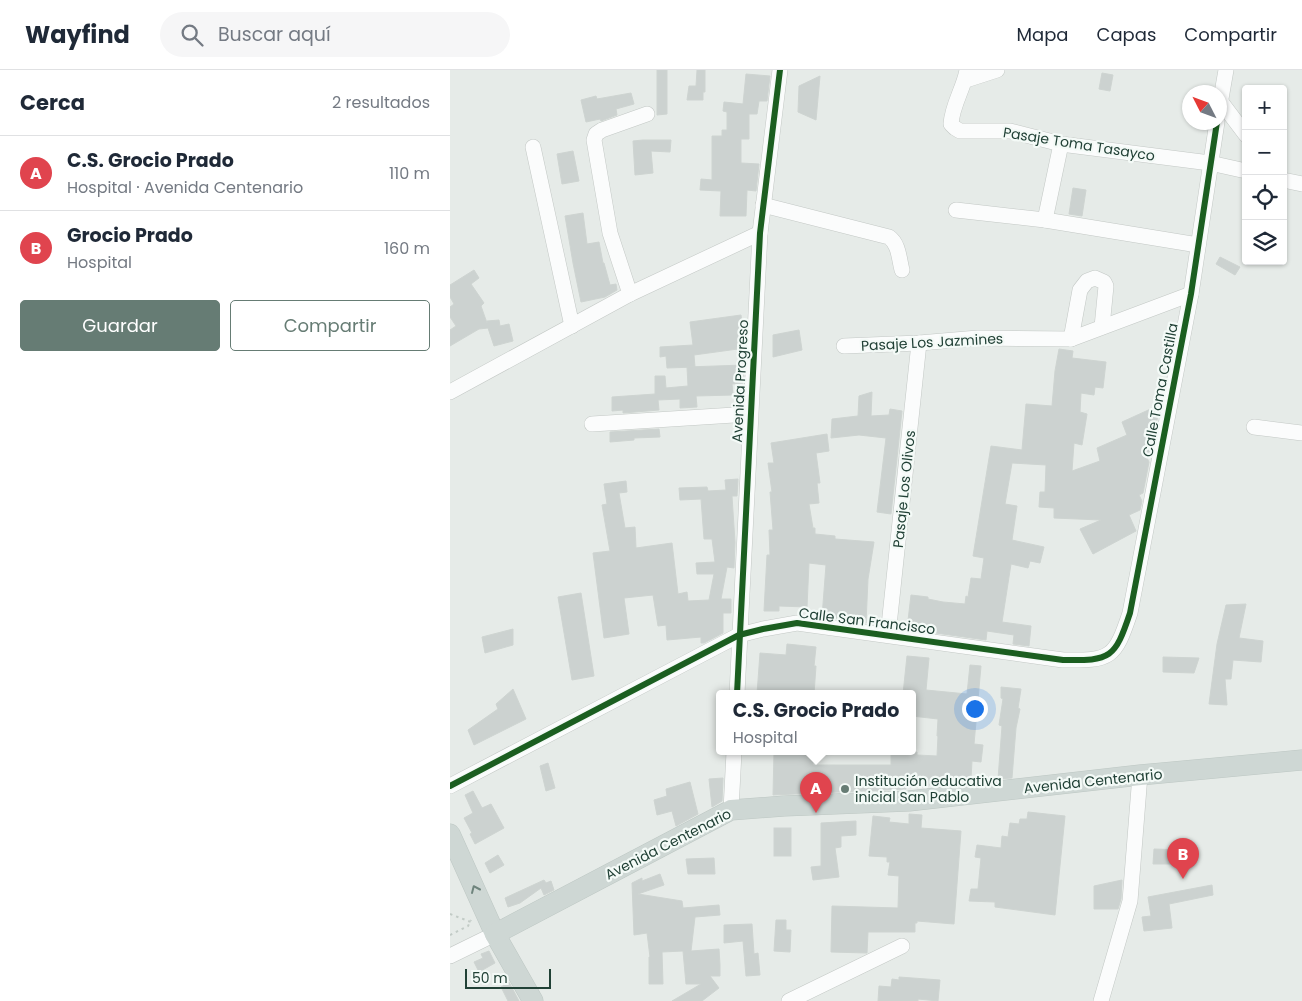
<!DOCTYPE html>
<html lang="es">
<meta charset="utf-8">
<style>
:root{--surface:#fff;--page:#f6f6f7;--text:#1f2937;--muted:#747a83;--line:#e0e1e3;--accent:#667c74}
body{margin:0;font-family:Poppins,sans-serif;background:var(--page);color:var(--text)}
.controls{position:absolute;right:15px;top:15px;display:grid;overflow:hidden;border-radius:5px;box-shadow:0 1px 4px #0004}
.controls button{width:45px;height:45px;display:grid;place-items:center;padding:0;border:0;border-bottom:1px solid var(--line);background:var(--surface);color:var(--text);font:25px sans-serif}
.compass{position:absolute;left:732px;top:15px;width:45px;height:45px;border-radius:50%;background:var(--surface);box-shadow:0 1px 4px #0004;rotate:312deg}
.scale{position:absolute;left:15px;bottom:12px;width:86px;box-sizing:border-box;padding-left:5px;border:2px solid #214136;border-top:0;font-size:14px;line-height:18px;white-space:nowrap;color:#214136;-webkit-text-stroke:4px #f4faf7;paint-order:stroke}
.you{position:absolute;left:524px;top:638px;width:18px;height:18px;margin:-12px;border:4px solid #fff;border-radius:50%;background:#1a73e8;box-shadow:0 0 0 8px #1a73e833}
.badge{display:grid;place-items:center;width:32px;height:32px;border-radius:50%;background:var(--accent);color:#fff;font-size:16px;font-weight:700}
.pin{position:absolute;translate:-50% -41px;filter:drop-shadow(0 1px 2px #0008)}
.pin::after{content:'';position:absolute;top:26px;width:18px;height:15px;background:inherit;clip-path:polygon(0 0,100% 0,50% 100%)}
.popup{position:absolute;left:266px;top:620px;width:200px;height:65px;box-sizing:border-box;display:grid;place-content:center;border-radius:5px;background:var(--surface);filter:drop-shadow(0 1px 4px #0005);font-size:16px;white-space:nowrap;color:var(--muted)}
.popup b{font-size:19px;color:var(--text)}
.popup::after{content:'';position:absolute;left:50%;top:100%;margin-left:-10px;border:10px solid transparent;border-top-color:var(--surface)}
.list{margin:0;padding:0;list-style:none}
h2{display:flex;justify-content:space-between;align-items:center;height:65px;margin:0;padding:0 20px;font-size:21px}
h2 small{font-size:16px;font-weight:400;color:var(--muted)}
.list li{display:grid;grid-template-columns:32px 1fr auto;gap:15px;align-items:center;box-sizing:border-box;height:75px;padding:0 20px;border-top:1px solid var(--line)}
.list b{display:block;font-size:19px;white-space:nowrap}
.list p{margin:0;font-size:16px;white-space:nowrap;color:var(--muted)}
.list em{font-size:16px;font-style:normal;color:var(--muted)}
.actions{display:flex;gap:10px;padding:15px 20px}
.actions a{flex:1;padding:11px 0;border:1px solid var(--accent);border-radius:5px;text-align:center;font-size:18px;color:var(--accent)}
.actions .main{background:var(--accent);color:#fff}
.icon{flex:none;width:28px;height:28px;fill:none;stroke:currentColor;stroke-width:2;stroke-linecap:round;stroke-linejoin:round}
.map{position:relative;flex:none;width:852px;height:931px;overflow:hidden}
header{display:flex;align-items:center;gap:30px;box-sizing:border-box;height:70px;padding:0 25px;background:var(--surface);border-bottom:1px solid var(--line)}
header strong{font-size:24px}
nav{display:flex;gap:28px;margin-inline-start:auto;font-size:18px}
.search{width:350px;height:45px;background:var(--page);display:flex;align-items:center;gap:12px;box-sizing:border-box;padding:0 18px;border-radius:28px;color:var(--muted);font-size:19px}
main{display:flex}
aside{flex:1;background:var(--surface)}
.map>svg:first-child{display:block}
.building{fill:#ccd2d0;stroke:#ced4d1}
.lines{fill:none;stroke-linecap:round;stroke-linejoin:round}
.minor-casing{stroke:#c3c8c5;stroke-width:16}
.major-casing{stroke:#bdc7c3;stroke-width:21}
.path{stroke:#c2cbc6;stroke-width:2;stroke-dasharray:2.5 4;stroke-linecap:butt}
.minor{stroke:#fbfcfc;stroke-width:15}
.major{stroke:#ced7d4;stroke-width:20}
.cycleway-casing{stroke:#f4faf7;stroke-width:9}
.cycleway{stroke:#1b5e20;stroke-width:6}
.oneway{stroke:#6f847d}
.poi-dot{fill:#667c74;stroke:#f4faf7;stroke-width:2}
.labels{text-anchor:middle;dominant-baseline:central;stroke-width:4.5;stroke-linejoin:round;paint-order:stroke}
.street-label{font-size:14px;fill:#214136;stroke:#f4faf7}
.poi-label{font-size:14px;fill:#214136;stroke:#f4faf7;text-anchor:start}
</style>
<header>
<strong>Wayfind</strong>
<div class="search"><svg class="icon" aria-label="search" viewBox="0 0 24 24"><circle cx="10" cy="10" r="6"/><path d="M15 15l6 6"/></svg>Buscar aquí</div>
<nav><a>Mapa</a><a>Capas</a><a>Compartir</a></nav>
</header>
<main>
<aside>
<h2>Cerca<small>2 resultados</small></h2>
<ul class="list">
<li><span class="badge" style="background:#e0444e">A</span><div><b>C.S. Grocio Prado</b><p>Hospital · Avenida Centenario</p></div><em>110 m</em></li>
<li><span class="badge" style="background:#e0444e">B</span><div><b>Grocio Prado</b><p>Hospital</p></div><em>160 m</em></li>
</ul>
<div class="actions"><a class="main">Guardar</a><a>Compartir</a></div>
</aside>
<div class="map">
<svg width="852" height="931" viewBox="0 0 852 931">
<rect width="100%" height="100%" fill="#e6ebe8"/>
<g class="building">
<polygon points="207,0 217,0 217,44 207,45"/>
<polygon points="247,0 255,0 255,22 253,22 253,30 237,30 239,16 246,16"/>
<polygon points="652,3 663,5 660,21 649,19"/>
<polygon points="296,4 320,6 317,31 309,31 307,44 299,44 299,69 291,69 291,93 309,94 306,121 297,120 296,146 270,146 271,121 250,120 251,109 262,110 262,66 272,66 272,60 277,60 277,42 273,41 274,32 293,34"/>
<polygon points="370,6 366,50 348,42 349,16"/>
<polygon points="181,23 184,34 166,39 167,45 151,51 150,49 136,52 131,30 146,26 147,29"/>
<polygon points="193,70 221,70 220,82 201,81 203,103 185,105 183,71"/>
<polygon points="123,81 129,111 112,114 107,84"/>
<polygon points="623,118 636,120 632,146 619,144"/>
<polygon points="133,143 137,174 149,172 153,193 154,193 160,215 166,214 167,220 155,227 131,232 123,193 115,146"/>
<polygon points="770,187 790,197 785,205 766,194"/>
<polygon points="24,200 29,208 21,214 34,233 31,236 37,253 37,251 49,250 50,256 59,254 63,271 44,276 38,258 29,259 0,276 0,260 6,256 0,247 0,237 4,234 0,227 0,215"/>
<polygon points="291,245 295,278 244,285 245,297 217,298 216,286 210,287 210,277 243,275 240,252"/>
<polygon points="349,260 352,280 323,287 323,265"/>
<polygon points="609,279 623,281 622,288 656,292 653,318 645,317 644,325 631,323 630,342 637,344 632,375 624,373 622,401 650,391 647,378 677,365 672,352 705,337 708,344 707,350 702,352 706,357 705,363 696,367 702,379 700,386 697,388 699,392 693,423 689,425 692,431 690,440 679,445 686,461 643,484 630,459 651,450 604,448 604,438 589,437 590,422 595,422 596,395 562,393 555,434 567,436 562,470 594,477 590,493 580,491 578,498 561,494 552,552 581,556 579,576 563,574 564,565 537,561 536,570 457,559 461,525 478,527 478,529 493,532 515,534 516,526 518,527 521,508 531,509 534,488 523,486 541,376 572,380 576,334 602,336 605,301"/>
<polygon points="294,295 293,313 282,314 283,325 246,326 247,337 230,338 230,329 208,330 209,340 173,343 173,340 162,341 162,327 205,324 205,306 215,306 216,318 238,316 237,297"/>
<polygon points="422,322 421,346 439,345 440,339 452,341 441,444 427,442 436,368 409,365 381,368 382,349 408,346 409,326"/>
<polygon points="209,359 210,367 184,368 184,370 160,372 160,362"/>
<polygon points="377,364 379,381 366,383 370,413 367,413 369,433 359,434 363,458 365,458 365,464 385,466 385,469 424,472 418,509 416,553 372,547 376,495 359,493 357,537 329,536 329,541 314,541 317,485 320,485 319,460 323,460 320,422 322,422 318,393 324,393 321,373"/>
<polygon points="288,409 287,426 282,426 285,472 284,498 277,497 271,529 281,529 281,543 273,543 273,563 254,573 251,573 251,567 217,570 216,555 208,556 203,525 174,528 179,564 154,568 143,483 160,481 152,435 157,434 154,414 176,411 177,422 169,423 175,458 185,457 186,478 222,473 228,524 237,522 238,531 259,530 264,504 247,504 246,493 265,492 262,469 254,469 251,429 230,430 229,418 257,417 258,421 276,420 275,410"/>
<polygon points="131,523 144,606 122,610 108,527"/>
<polygon points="796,534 789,568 813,571 811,592 783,590 781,609 775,609 777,635 759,634 767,574 776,535"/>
<polygon points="63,559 63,575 35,583 32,567"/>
<polygon points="337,574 366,577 364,596 366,596 364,624 348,624 327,621 327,624 307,624 310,583 336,585"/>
<polygon points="457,586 479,588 476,620 517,624 520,595 531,596 524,674 533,675 531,692 522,691 521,709 510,708 510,713 491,715 478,715 478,717 456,717 456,719 323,725 324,682 364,682 363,695 441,695 441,682 467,682 467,685 487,686 488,666 487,666 488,649 462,646 462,624 453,624"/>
<polygon points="713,587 749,588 744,603 713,602"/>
<polygon points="551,617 571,619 568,638 570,639 566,658 562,708 548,709 552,656 549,655 553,629 551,628"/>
<polygon points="63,619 76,649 24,675 18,660 48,639 46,634"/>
<polygon points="98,693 105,718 96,721 90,696"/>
<polygon points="273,708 272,731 262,737 259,709"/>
<polygon points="240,712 248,744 226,756 222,741 207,745 204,730 217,726 216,719"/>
<polygon points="23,721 32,738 41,734 54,758 25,774 20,764 22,763 14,748 23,743 15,725"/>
<polygon points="578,742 615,746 605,845 545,837 545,832 519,831 521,819 528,819 531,788 525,787 527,775 551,778 552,766 558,767 560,753 569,754 570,749 577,749"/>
<polygon points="459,744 472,745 471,758 511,761 504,854 467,851 467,853 465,853 465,862 418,862 417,883 381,882 382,836 448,838 449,806 438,805 440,792 437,792 437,787 419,786 423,746 440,748 439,752 459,754"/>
<polygon points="406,751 406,765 391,766 391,777 385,778 389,807 363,810 361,797 371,796 371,753"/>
<rect x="324" y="758" width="17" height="28"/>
<polygon points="704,779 736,780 736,794 703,794"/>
<polygon points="48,785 54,795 40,803 35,793"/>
<polygon points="264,788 265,804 238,804 236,789"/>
<polygon points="210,804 214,815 188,824 232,831 233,838 269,835 270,845 245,847 241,881 269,879 270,895 270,906 260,906 269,918 252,931 222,931 251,914 236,914 233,881 212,882 213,914 199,914 199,887 200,887 197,863 184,865 182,813 192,808 192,811"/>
<polygon points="94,810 96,813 101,811 104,820 94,825 91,818 70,833 58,837 55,828"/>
<polygon points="672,810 671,829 668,839 644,839 644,816"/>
<polygon points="762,815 763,825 719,834 722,858 694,861 692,847 701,846 698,827"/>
<polygon points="326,850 336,850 336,860 341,860 340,882 324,881"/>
<polygon points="302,854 304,884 308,883 310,905 296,906 293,871 274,873 274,855"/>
<polygon points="39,881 45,893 29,902 24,892 33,888 31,884"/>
<polygon points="449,907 490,910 488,931 468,929 468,931 428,931 429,916 441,917 442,909 449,910"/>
<polygon points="59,912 69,931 58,931 51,917"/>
</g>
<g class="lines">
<g class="minor-casing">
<g id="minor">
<path d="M517,0C514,18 502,35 501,54L505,58L510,61H560L611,74L760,93L796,101"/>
<polyline points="516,10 547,0"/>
<polyline points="771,32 796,65"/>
<polyline points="769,40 776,0"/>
<polyline points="83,77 122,256"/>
<polyline points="833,110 852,114"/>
<path d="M313,135L439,167C449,174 449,189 452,200"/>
<polyline points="506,140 595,150 748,175"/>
<polyline points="595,150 611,74"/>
<polyline points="180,224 160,163 144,70 146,64 152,60 197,44"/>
<polyline points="621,269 630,220 637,211 645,208 654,212 656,216 652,257"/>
<polyline points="394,276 469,273 528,268 621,269 741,224"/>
<polyline points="0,322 180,224 310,163"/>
<polyline points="142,354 300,344"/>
<polyline points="804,357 852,363"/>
<polyline points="438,565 469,273"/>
<polyline points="287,624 310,163 330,0"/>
<path d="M0,716L289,565L313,559L347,553L613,590C661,591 665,588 680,543L741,224L767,52"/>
<polyline points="281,740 284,682"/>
<polyline points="0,886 45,864"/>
<polyline points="339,931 452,876"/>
<polyline points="651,931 680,831 690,705"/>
</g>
</g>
<g class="major-casing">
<g id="major">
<polyline points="0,764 45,864 83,931"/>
<polyline points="45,864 281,740 334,736 459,731 690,705 852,690"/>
</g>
</g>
<g class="path">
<polyline points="0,844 21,852"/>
<polyline points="0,865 18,856 21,850"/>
</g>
<use href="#minor" class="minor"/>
<use href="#major" class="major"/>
<g class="cycleway-casing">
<g id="cycleway">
<polyline points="287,624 310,163 330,0"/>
<path d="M0,716L289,565L313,559L347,553L613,590C661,591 665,588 680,543L741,224L767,52"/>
</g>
</g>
<use href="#cycleway" class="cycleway"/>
</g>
<defs><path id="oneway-chevron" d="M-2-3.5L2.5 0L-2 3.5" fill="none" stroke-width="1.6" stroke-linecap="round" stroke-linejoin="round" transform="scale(1.25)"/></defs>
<use class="oneway" href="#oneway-chevron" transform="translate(25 819) rotate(-114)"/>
<circle class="poi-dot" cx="395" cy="719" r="5"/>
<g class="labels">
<g class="street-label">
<text transform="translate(629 74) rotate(9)">Pasaje Toma Tasayco</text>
<text transform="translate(482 272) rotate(-3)">Pasaje Los Jazmines</text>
<text transform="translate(290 311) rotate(-87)">Avenida Progreso</text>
<text transform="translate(710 320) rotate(-79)">Calle Toma Castilla</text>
<text transform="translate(454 419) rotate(-84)">Pasaje Los Olivos</text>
<text transform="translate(417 551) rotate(7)">Calle San Francisco</text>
<text transform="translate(643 711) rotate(-6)">Avenida Centenario</text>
<text transform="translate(218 774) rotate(-27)">Avenida Centenario</text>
</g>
<g class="poi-label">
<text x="405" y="711">Institución educativa<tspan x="405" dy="16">inicial San Pablo</tspan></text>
</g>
</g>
</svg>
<div class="controls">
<button>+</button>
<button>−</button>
<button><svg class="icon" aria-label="locate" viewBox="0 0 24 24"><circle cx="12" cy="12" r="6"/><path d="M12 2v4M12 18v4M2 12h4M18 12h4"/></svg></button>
<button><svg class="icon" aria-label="layers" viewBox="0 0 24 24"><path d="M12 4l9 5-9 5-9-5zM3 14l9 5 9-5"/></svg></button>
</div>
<svg class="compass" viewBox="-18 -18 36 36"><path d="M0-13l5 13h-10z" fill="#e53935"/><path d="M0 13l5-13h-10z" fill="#747a83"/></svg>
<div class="scale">50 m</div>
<div class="you"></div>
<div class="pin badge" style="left:366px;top:743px;background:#e0444e">A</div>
<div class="popup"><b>C.S. Grocio Prado</b>Hospital</div>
<div class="pin badge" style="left:733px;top:809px;background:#e0444e">B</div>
</div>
</main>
